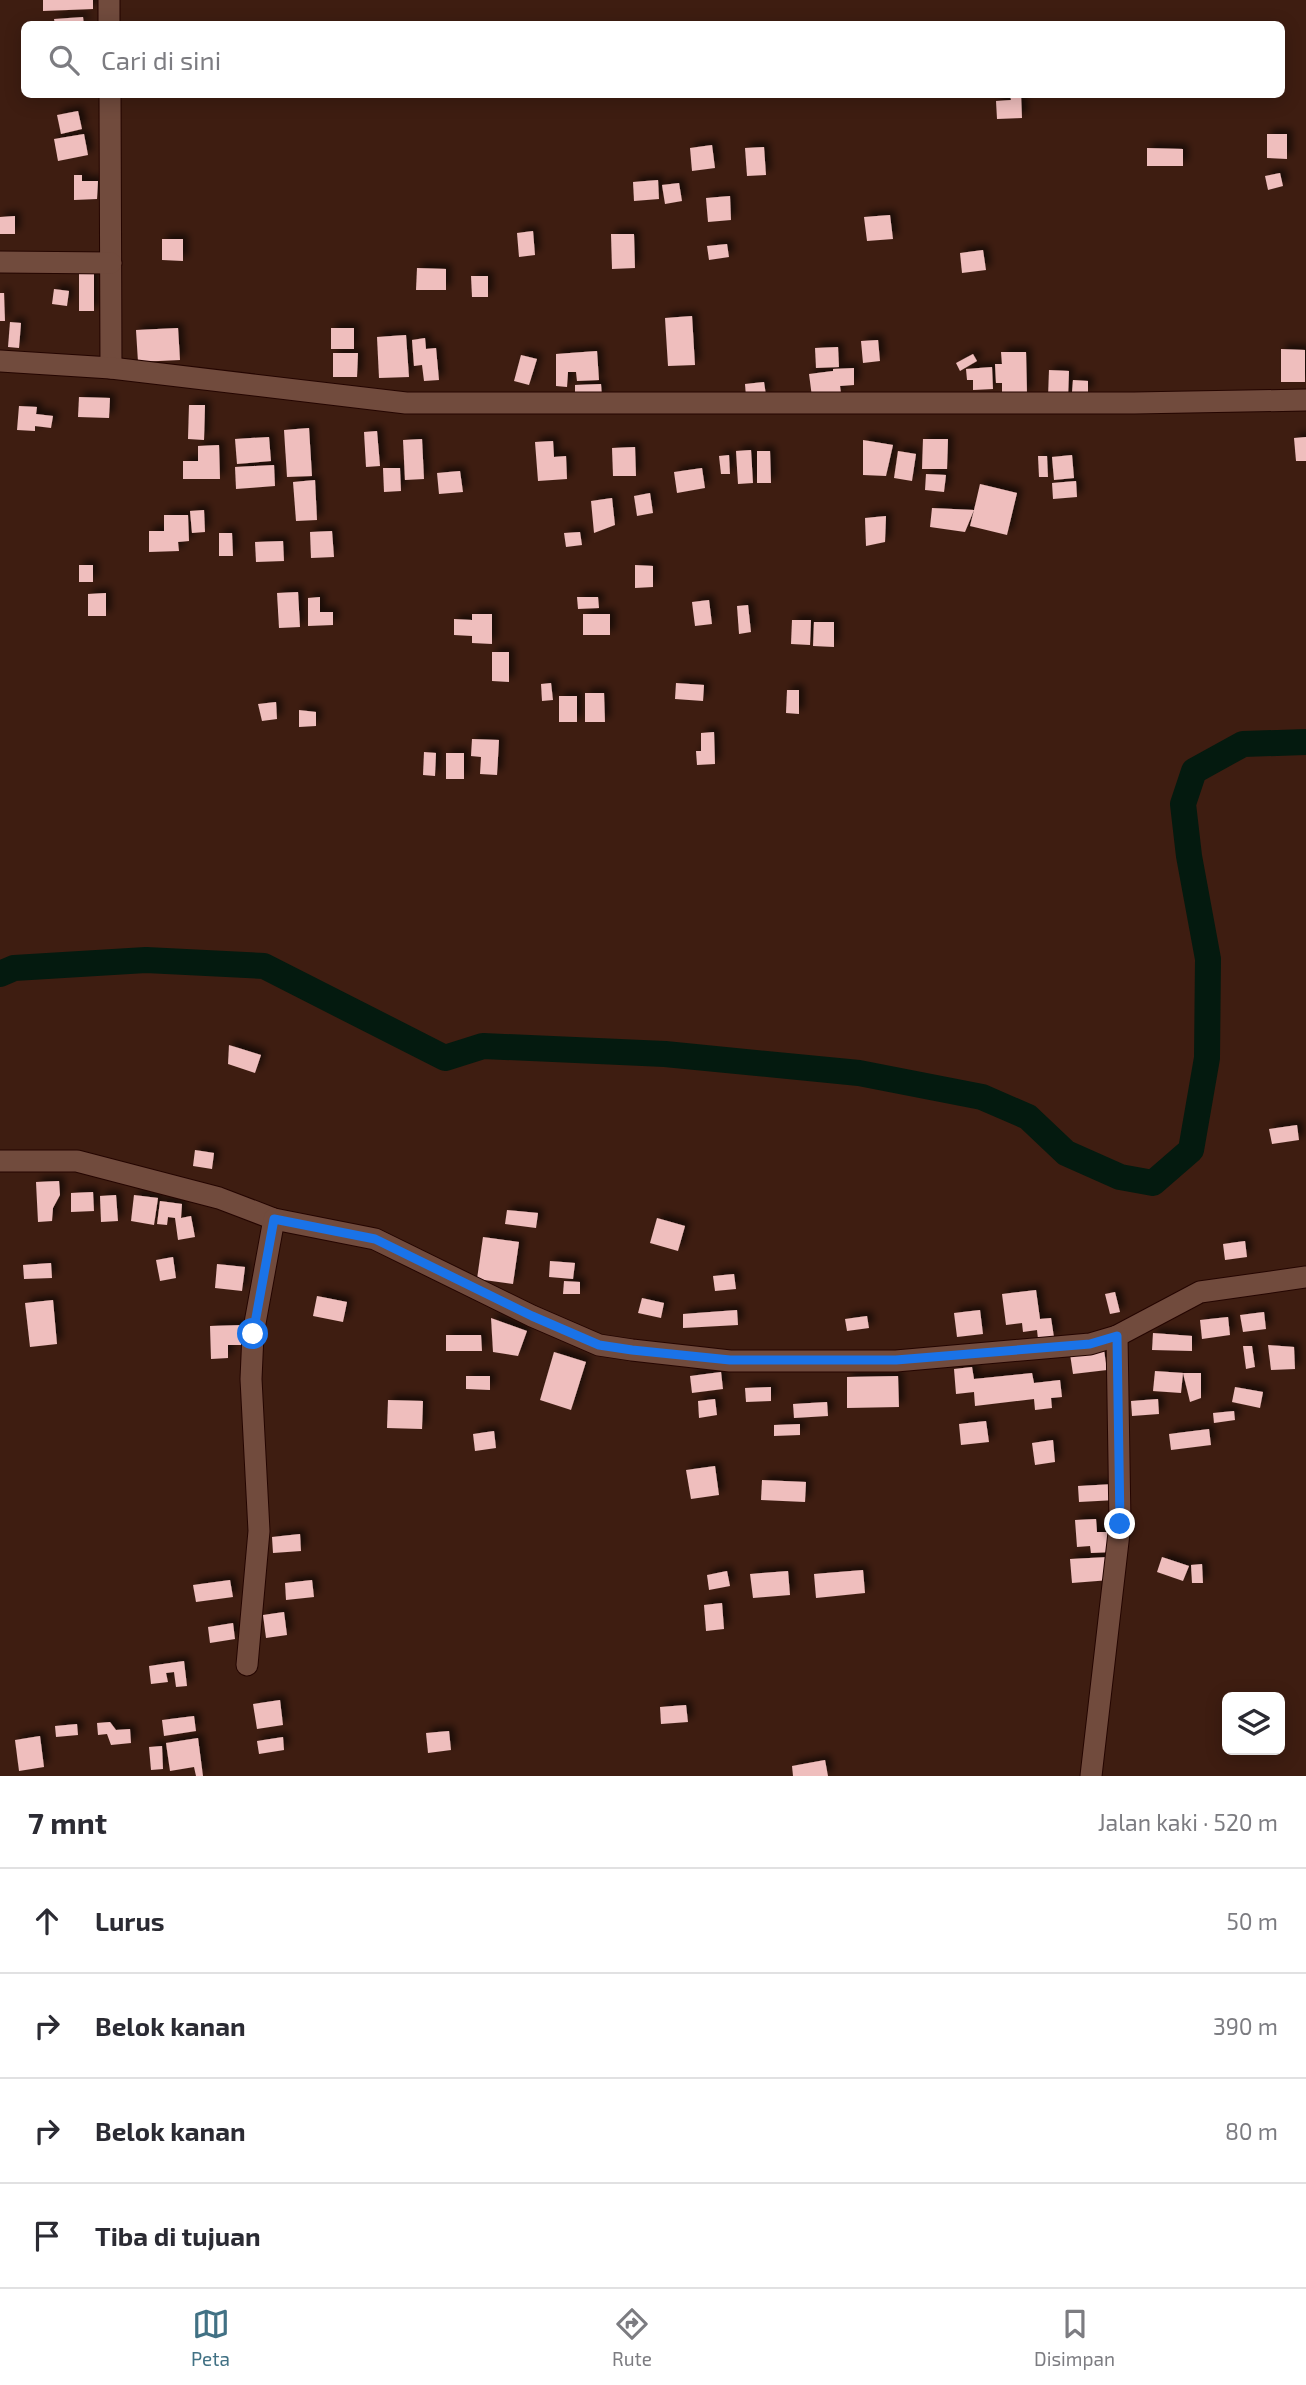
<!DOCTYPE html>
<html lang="id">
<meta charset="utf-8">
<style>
:root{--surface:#fff;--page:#f7f7f7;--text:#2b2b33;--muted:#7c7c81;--line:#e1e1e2;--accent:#417184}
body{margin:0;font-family:"Exo 2",sans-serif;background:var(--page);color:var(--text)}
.controls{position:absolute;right:21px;bottom:21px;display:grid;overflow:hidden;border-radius:10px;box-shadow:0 4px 18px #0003}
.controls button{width:63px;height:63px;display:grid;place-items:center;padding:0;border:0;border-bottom:2px solid var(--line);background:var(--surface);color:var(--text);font:35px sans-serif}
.stop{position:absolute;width:21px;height:21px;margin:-16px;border:5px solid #1a73e8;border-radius:50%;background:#fff}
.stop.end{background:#1a73e8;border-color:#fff;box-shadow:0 2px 7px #0008}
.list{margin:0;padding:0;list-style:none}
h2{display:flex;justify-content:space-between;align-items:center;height:91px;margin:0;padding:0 28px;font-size:30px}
h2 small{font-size:23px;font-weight:400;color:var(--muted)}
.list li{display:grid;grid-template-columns:46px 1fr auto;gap:21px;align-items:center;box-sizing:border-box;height:105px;padding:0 28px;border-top:2px solid var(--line)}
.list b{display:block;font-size:26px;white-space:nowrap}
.list em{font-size:23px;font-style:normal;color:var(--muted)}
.icon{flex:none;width:38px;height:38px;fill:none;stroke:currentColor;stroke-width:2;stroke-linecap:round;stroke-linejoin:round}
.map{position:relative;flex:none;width:1306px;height:1776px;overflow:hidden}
.search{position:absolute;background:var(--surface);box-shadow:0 4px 18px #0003;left:21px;right:21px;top:21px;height:77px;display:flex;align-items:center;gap:18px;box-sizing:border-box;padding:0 24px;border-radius:10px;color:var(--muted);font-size:26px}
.sheet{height:511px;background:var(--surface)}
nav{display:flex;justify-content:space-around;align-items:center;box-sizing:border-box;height:98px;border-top:2px solid var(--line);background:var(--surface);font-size:19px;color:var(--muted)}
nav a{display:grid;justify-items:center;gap:4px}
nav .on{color:var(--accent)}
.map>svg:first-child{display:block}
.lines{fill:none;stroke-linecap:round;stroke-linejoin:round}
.river{stroke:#041a0f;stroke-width:26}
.building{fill:#efbebd;filter:url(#shadow)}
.minor-casing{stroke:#240500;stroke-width:23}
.minor{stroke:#714b3d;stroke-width:21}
.route{stroke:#1a73e8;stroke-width:9}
</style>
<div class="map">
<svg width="1306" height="1776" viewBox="0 0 1306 1776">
<defs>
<filter id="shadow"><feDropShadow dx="5" dy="-5" stdDeviation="3.5" flood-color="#0009"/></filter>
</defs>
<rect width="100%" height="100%" fill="#3e1d11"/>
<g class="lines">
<polyline class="river" points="0,974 14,968 146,960 264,966 445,1058 483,1046 665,1054 859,1073 982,1097 1028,1117 1066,1153 1120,1177 1153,1183 1191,1150 1207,1058 1208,959 1189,856 1183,804 1194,771 1243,744 1306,742"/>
</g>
<g class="building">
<polygon points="43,0 93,0 93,9 43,11"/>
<polygon points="83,17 84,24 55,24 54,19"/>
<polygon points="1010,94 1021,94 1022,118 997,119 996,101 1011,100"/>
<polygon points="78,111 82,129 61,134 57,115"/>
<polygon points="84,134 88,155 58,161 54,139"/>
<polygon points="1267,134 1287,134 1287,159 1267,158"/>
<polygon points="712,145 715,168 692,171 690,148"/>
<polygon points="764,147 766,175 747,176 745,148"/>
<polygon points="1147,148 1183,149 1183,166 1147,166"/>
<polygon points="1280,173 1283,186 1268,190 1265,176"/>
<polygon points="74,175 82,175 82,181 98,181 97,199 74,200"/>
<polygon points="658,180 659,199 634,201 633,182"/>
<polygon points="679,183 682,201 665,204 662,185"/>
<polygon points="730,196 731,220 708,222 706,198"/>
<polygon points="890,215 893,239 867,241 864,217"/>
<polygon points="15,216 15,234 0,234 0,217"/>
<polygon points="533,231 535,255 519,257 517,233"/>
<polygon points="611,234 634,234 635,268 612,269"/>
<polygon points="162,239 183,239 183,261 162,260"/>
<polygon points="727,244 729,257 709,260 707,246"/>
<polygon points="983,250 986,270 962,273 960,253"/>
<polygon points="417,268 446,269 446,290 416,290"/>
<rect x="79" y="273" width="15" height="38"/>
<polygon points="471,276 488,276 488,297 472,297"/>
<polygon points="54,289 69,291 67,306 52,304"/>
<polygon points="0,293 4,293 5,321 0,321"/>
<polygon points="692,316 695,365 668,366 665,318"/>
<polygon points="10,322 21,323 19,348 8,347"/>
<polygon points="178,328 180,360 138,362 136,330"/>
<rect x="331" y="328" width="23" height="21"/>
<polygon points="406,335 409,377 379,378 377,337"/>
<polygon points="425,338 426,349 436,348 439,380 424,381 422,365 414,366 412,340"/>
<polygon points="878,340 880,361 863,363 861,341"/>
<polygon points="838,347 839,367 816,368 815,348"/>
<polygon points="1281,349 1305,350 1305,382 1281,382"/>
<polygon points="597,351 599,380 577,381 576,372 568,372 567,387 556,386 556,354"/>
<polygon points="1001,352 1026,352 1027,393 1002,394 1002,383 996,383 995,364 1002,364"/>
<polygon points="333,353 358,353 357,377 333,377"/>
<polygon points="973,354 977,361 960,371 956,363"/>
<polygon points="521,355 537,359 529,385 514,381"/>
<polygon points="992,367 993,389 973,390 973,380 967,380 966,369"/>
<polygon points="854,368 854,385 840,386 841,393 812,397 809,374 833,371 833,369"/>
<polygon points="1049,370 1069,371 1068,398 1048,397"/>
<polygon points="1073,380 1088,381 1088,393 1072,392"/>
<polygon points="764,382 766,395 746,397 745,384"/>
<polygon points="601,384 602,397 575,398 575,385"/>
<polygon points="79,397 110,398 109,418 78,417"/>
<polygon points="189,405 205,405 204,440 188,439"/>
<polygon points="19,406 37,407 36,414 53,416 51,428 35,426 35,431 17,430"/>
<polygon points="309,428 312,476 287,477 284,430"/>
<polygon points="377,431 380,466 366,467 364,432"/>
<polygon points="269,437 271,461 237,464 235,439"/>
<polygon points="1306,437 1306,461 1296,461 1294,438"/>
<polygon points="422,439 424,479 405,480 403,440"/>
<polygon points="923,439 948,439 947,469 922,469"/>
<polygon points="863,440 893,445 886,476 863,475"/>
<polygon points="553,441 554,457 566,456 567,479 538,481 535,442"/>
<polygon points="219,445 220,479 183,479 183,461 198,461 198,446"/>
<polygon points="635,447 636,476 613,476 612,448"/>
<polygon points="751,450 753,483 738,484 736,451"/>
<polygon points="757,451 770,451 771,483 757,483"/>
<polygon points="898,451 916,454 912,481 894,478"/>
<polygon points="729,455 730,474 721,474 719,456"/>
<polygon points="1072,455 1074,478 1054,480 1052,457"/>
<polygon points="1038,456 1047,456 1048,477 1039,477"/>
<polygon points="274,465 275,486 236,489 235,467"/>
<polygon points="383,468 400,468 401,491 384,492"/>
<polygon points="702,468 705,488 677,493 674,472"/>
<polygon points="460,471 463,492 439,494 437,473"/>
<polygon points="926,474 946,475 944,492 925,490"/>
<polygon points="315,480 317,520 296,521 293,482"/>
<polygon points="1076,481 1077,497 1053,499 1052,483"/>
<polygon points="980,484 1017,493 1007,535 970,526 974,510 965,532 930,527 932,508 974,510"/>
<polygon points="650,493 653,513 637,516 634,496"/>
<polygon points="612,498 615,525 594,533 591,501"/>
<polygon points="204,510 205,532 192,533 190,511"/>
<polygon points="164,515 188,515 189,541 178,542 179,551 149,552 149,531 164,531"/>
<polygon points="886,516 885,542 866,546 865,518"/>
<polygon points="332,531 334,557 311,558 310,532"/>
<polygon points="580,532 582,545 566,547 564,533"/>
<polygon points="219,533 232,533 233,556 219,556"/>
<polygon points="283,541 284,561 256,562 255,542"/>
<rect x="79" y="565" width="14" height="17"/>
<polygon points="635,565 653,566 653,587 635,588"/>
<polygon points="298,592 300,627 279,628 277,593"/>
<polygon points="106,593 106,616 88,616 88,594"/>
<polygon points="320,597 320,612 333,612 333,625 308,626 308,598"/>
<polygon points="577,597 598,597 599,608 578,609"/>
<polygon points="709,600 712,624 695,626 692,602"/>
<polygon points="748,605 751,632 739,634 737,606"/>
<polygon points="472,614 492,614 492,644 472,643 472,636 454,635 454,619 472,620"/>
<rect x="583" y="614" width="27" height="21"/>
<polygon points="792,620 811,620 810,645 791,644"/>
<polygon points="814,622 834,622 834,647 813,646"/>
<polygon points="492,652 509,652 509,682 492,681"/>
<polygon points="551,683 553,700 542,701 541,684"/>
<polygon points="676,683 704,685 703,701 675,699"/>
<polygon points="787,690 799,690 799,714 786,713"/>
<polygon points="585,693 604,693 605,722 585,722"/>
<rect x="559" y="696" width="18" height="26"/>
<polygon points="276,702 277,719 262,721 258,704"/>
<polygon points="299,710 316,712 316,726 299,727"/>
<polygon points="714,732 715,764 697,765 696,751 701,751 701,733"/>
<polygon points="472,739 499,740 497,775 480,774 481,757 471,756"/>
<polygon points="424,752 436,753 435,776 423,775"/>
<rect x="446" y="753" width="18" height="26"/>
<polygon points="229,1045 261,1055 255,1073 228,1064"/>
<polygon points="1297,1125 1299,1140 1272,1144 1269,1129"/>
<polygon points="195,1150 214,1153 212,1169 193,1166"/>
<polygon points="59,1181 60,1195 53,1208 52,1221 38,1222 36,1182"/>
<polygon points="93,1192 94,1211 71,1212 71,1193"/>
<polygon points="116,1195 118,1221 101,1222 100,1196"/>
<polygon points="134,1195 158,1198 154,1225 131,1221"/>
<polygon points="160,1201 182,1204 181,1218 191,1216 195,1237 178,1240 175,1218 168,1217 167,1225 157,1224"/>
<polygon points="507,1210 538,1213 536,1228 505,1224"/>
<polygon points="657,1218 685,1226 678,1251 650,1243"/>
<polygon points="483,1237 519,1242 513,1284 477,1279"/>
<polygon points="1245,1241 1247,1257 1225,1260 1223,1244"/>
<polygon points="173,1257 176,1278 160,1281 156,1260"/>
<polygon points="550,1261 575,1263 573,1279 549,1277"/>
<polygon points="51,1263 52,1278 24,1279 23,1265"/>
<polygon points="217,1264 245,1267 242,1291 215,1288"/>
<polygon points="734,1274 736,1289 715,1291 713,1276"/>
<polygon points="564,1281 580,1282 580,1294 563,1294"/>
<polygon points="1036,1290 1040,1319 1051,1318 1054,1337 1038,1339 1037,1330 1023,1332 1022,1323 1006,1325 1002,1294"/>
<polygon points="1115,1292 1120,1312 1110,1314 1105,1294"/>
<polygon points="317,1296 347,1302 343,1322 313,1316"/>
<polygon points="642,1298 664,1303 661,1318 638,1313"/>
<polygon points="53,1300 57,1344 30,1347 25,1303"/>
<polygon points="737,1310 738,1325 683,1328 683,1314"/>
<polygon points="980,1310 983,1334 957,1337 954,1313"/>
<polygon points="1264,1312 1266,1329 1243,1332 1240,1315"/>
<polygon points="867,1316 869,1328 847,1331 845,1319"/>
<polygon points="1228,1317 1230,1335 1202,1339 1200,1320"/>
<polygon points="491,1318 527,1331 518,1356 493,1352"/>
<polygon points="243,1325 244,1345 228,1345 228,1358 211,1359 210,1326"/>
<polygon points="1153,1333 1192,1336 1192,1351 1152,1350"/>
<polygon points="446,1335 481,1335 482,1351 446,1351"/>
<polygon points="1268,1345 1294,1347 1295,1369 1271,1370"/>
<polygon points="1243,1346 1252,1346 1255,1367 1246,1369"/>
<polygon points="1104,1350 1107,1370 1073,1374 1070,1354"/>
<polygon points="554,1352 586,1362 571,1410 540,1400"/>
<polygon points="972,1367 974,1379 1032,1373 1034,1383 1060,1380 1062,1397 1051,1398 1052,1408 1035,1410 1034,1399 975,1406 974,1392 956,1394 954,1369"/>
<polygon points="1155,1371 1183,1373 1181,1393 1153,1391"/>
<polygon points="721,1372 723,1389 692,1393 690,1376"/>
<polygon points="1183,1373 1201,1373 1201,1398 1190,1402"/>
<polygon points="466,1376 490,1376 490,1390 466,1389"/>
<polygon points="898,1376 899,1407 847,1408 847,1377"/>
<polygon points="771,1387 771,1401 746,1402 745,1388"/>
<polygon points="1235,1387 1263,1392 1260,1408 1232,1402"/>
<polygon points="715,1399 717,1415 699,1418 698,1401"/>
<polygon points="1158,1399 1159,1414 1132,1416 1131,1401"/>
<polygon points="388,1400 423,1401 422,1429 387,1428"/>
<polygon points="827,1402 828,1416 794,1418 793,1404"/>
<polygon points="1234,1411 1235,1420 1214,1423 1213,1413"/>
<polygon points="986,1421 989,1442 961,1445 959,1424"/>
<polygon points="800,1424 800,1435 774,1436 774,1425"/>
<polygon points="1209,1429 1211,1445 1171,1450 1169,1434"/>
<polygon points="494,1431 496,1448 475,1451 473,1434"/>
<polygon points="1053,1440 1055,1462 1035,1465 1032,1443"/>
<polygon points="715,1466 719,1495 691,1499 686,1470"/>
<polygon points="762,1480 806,1482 805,1502 761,1500"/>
<polygon points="1115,1484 1116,1500 1079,1502 1078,1486"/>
<polygon points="1096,1519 1097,1532 1112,1532 1113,1552 1091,1553 1090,1546 1077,1547 1075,1520"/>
<polygon points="300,1534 301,1551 273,1553 272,1537"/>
<polygon points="1109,1557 1110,1580 1072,1583 1070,1559"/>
<polygon points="1162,1557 1189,1566 1183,1581 1157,1572"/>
<polygon points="1202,1564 1203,1583 1192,1583 1191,1565"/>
<polygon points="863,1570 865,1593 816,1598 814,1574"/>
<polygon points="727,1571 730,1586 709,1590 707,1575"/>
<polygon points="788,1571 790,1595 753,1598 750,1574"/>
<polygon points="230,1580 233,1597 196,1602 193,1585"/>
<polygon points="312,1580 314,1597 286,1600 285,1583"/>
<polygon points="722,1603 724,1629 706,1631 704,1605"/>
<polygon points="284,1612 287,1635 266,1638 263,1615"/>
<polygon points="233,1623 235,1639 210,1643 208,1627"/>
<polygon points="184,1661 187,1686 176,1687 174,1672 166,1673 168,1682 151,1684 149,1666"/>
<polygon points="280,1700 283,1725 257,1729 253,1704"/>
<polygon points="686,1705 688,1722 661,1724 660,1707"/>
<polygon points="194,1716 196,1731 164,1736 162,1720"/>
<polygon points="110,1722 116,1730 130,1729 131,1743 111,1745 107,1734 98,1735 97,1723"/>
<polygon points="77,1724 78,1735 56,1737 55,1726"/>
<polygon points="449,1731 451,1750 428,1753 426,1733"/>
<polygon points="40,1736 44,1767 19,1771 15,1740"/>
<polygon points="283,1737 284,1750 259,1754 257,1741"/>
<polygon points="198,1738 203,1776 196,1776 194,1767 170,1771 166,1743"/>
<polygon points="162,1746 163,1769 151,1770 149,1747"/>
<polygon points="825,1760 828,1776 793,1776 792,1766"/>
</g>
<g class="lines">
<g class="minor-casing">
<g id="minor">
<polyline points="109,0 109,24"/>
<polyline points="110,94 111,368"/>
<polyline points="0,262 111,263"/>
<polyline points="0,361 111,368 406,403 1134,403 1306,400"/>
<polyline points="0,1161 77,1161 219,1198 274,1219 375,1239 532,1316 599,1345 632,1350 730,1361 896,1361 1090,1344 1117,1336 1200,1292 1306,1277"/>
<polyline points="247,1665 259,1531 251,1379 253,1334 274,1219"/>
<polyline points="1091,1776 1120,1524 1117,1336"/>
</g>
</g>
<use href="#minor" class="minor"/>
</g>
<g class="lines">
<polyline class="route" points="253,1334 274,1219 375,1239 532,1316 599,1345 632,1350 730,1360 896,1360 1090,1344 1117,1336 1120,1524"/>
</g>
</svg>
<div class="controls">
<button><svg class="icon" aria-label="layers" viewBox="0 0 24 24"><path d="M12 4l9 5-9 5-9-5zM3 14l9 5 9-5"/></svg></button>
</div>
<div class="stop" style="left:253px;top:1334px"></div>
<div class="stop end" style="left:1120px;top:1524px"></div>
<div class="search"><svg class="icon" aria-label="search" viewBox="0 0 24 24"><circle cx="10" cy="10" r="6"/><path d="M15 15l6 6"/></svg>Cari di sini</div>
</div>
<section class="sheet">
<h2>7 mnt<small>Jalan kaki · 520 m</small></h2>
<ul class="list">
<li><svg class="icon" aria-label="ahead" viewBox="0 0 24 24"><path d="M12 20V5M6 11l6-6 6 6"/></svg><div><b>Lurus</b></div><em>50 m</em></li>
<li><svg class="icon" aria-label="right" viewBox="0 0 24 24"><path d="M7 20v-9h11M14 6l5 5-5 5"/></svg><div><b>Belok kanan</b></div><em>390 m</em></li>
<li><svg class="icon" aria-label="right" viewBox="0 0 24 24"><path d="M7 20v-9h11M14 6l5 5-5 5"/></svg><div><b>Belok kanan</b></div><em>80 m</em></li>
<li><svg class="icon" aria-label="arrive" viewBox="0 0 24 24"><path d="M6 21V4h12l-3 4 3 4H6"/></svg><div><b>Tiba di tujuan</b></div></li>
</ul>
</section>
<nav>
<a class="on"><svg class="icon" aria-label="map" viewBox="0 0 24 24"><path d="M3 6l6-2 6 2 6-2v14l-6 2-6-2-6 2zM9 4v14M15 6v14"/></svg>Peta</a>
<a><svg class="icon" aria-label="directions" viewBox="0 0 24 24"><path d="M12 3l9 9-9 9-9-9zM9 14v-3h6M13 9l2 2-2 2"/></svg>Rute</a>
<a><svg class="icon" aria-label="saved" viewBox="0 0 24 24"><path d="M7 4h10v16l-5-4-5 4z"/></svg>Disimpan</a>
</nav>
